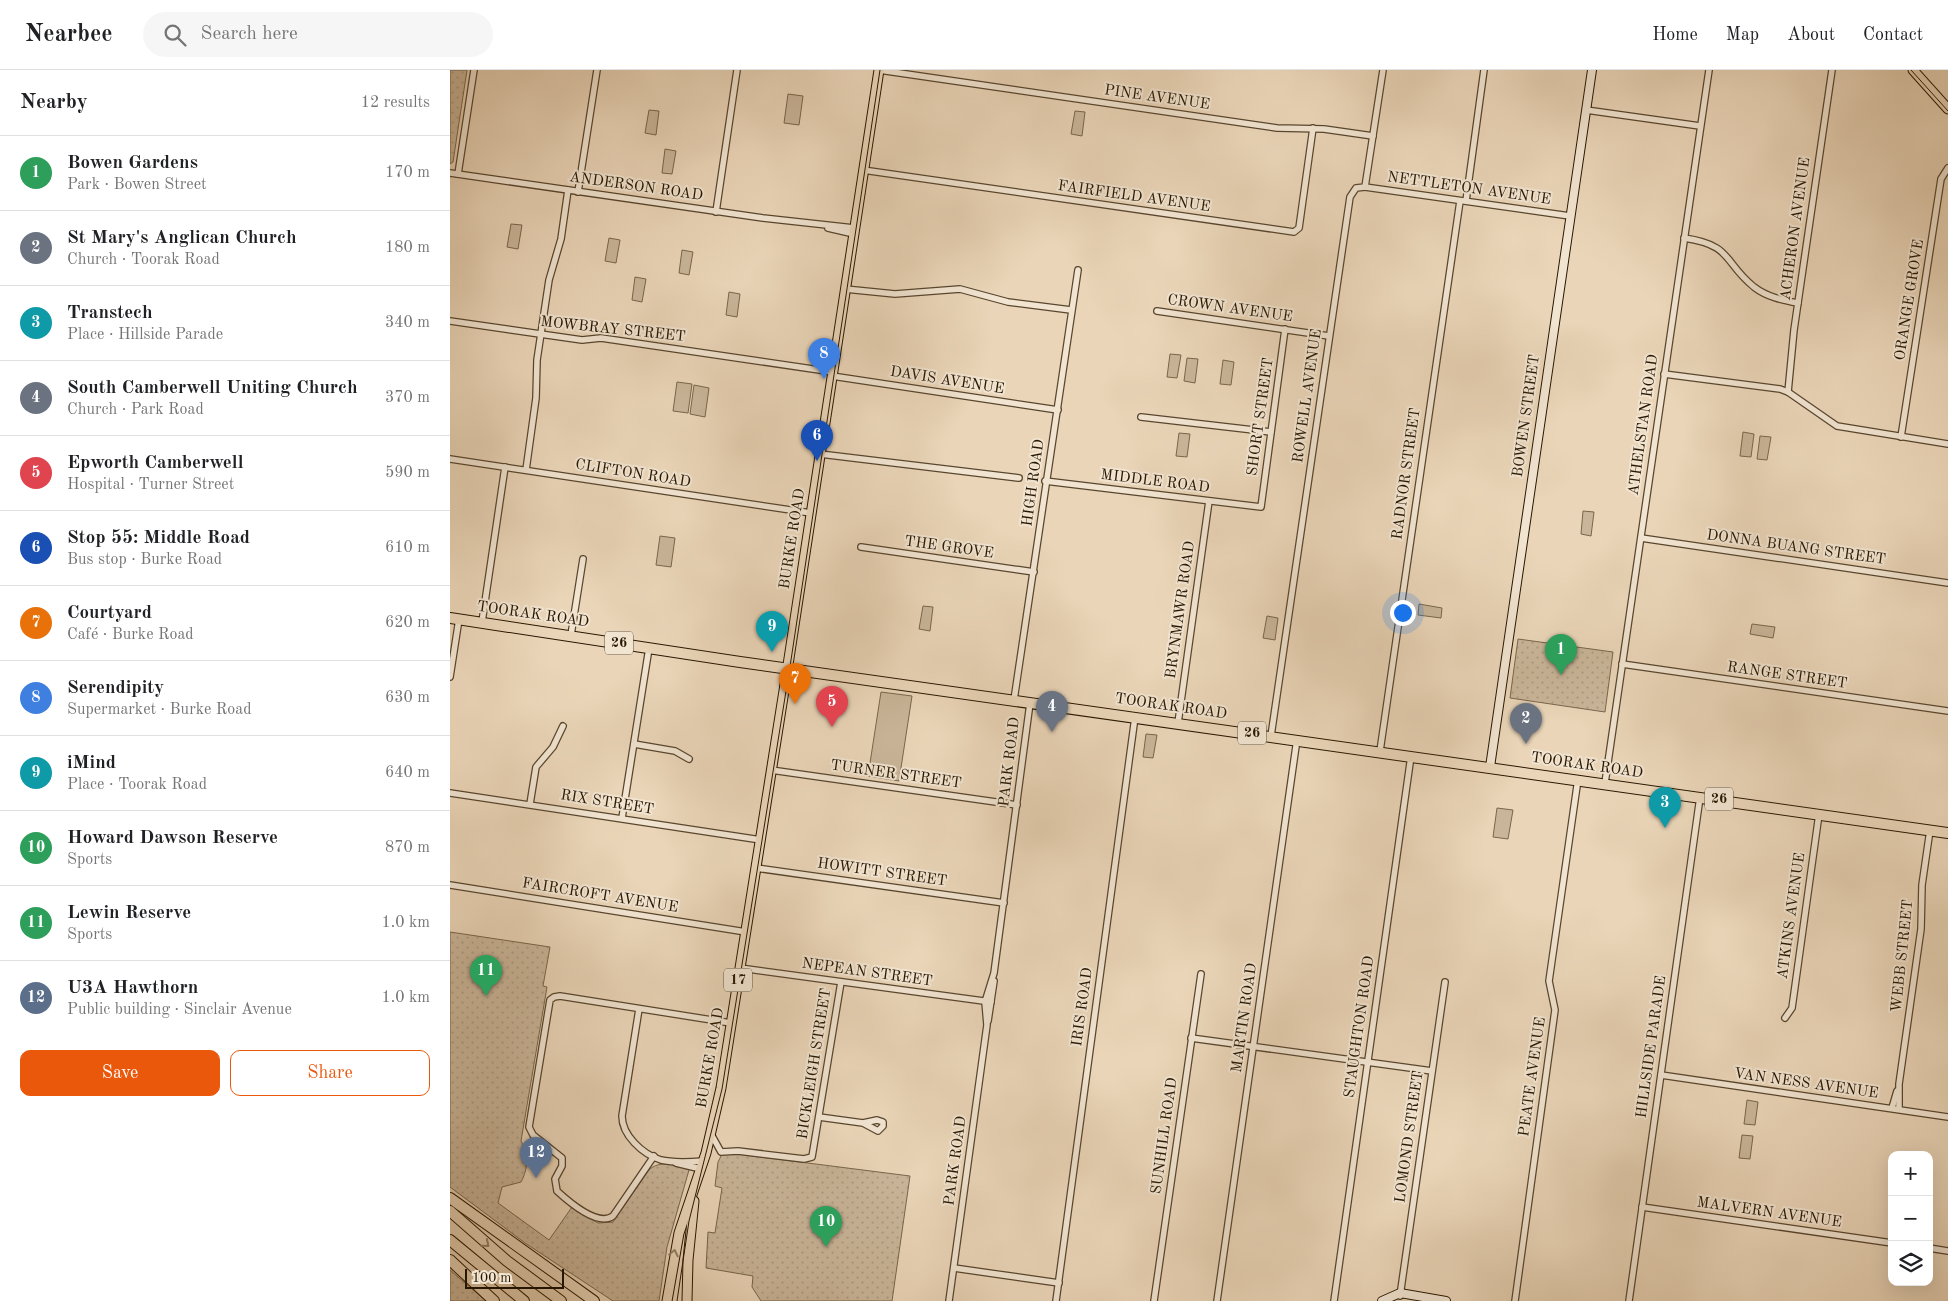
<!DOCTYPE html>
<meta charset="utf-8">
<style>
:root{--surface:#fff;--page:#f6f6f6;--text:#202124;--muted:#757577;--line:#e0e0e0;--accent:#ea580c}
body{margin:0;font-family:"Old Standard TT",serif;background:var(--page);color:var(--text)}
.controls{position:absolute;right:15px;bottom:15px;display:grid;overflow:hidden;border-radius:10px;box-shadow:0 5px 20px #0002}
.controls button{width:45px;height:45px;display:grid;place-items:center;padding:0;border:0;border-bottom:1px solid var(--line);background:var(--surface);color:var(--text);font:25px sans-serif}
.scale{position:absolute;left:15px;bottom:12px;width:99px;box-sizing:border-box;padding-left:5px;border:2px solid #281700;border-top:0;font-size:14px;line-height:18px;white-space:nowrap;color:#281700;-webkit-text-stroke:4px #f1e4d1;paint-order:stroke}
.you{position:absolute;left:952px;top:542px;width:18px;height:18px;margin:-12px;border:4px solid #fff;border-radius:50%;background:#1a73e8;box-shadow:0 0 0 8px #1a73e833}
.badge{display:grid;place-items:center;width:32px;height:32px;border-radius:50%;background:var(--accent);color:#fff;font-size:16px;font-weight:700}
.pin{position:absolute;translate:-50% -41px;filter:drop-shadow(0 1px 2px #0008)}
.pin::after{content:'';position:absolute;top:26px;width:18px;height:15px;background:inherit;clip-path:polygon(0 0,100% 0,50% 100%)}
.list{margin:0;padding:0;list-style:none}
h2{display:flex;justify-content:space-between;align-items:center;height:65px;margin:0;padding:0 20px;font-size:21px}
h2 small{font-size:16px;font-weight:400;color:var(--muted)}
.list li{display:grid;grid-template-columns:32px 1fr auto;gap:15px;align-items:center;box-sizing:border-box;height:75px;padding:0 20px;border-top:1px solid var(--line)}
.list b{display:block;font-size:19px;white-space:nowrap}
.list p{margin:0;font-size:16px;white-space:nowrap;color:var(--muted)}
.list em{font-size:16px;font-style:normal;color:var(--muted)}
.actions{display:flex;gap:10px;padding:15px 20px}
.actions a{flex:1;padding:11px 0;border:1px solid var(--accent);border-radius:10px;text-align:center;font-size:18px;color:var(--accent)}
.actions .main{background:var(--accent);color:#fff}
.icon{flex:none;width:28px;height:28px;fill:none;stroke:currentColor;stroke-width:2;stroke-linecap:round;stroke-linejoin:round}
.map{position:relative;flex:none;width:1498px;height:1231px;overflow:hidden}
header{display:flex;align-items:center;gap:30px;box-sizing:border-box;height:70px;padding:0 25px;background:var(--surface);border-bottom:1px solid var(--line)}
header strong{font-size:24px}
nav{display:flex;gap:28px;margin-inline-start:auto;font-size:18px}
.search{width:350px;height:45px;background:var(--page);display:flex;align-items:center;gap:12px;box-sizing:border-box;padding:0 18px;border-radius:28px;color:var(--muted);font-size:19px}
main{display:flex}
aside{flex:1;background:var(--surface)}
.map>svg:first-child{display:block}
.grass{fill:#c9b599;stroke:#78664c}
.park{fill:url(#park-dots);stroke:#78664c}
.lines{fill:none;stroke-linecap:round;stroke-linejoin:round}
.street-casing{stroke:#58462e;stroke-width:8}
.secondary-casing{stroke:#281700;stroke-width:10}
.primary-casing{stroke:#281700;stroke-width:11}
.highway-casing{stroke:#281700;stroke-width:12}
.street{stroke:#f1e4d1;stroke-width:5.5}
.secondary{stroke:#f1e4d1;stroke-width:8}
.primary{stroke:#ead5b8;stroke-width:9}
.highway{stroke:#ead5b8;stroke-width:10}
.tram{stroke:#281700;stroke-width:1}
.oneway{stroke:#938065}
.labels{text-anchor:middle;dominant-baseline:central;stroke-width:4;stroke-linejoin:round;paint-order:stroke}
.shield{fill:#f1e4d1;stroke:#64543f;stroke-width:1}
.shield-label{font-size:14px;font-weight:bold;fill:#281700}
.street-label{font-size:15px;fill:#281700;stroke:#f1e4d1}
</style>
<header>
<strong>Nearbee</strong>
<div class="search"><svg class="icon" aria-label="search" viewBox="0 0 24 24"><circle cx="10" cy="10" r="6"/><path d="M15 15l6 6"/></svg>Search here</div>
<nav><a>Home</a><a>Map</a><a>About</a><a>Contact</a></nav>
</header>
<main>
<aside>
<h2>Nearby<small>12 results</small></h2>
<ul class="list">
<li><span class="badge" style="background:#2e9e5b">1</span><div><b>Bowen Gardens</b><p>Park · Bowen Street</p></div><em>170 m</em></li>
<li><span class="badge" style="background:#6b7280">2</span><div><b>St Mary's Anglican Church</b><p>Church · Toorak Road</p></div><em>180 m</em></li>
<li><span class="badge" style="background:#0f9aa8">3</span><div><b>Transtech</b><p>Place · Hillside Parade</p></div><em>340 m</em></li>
<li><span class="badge" style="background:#6b7280">4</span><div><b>South Camberwell Uniting Church</b><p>Church · Park Road</p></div><em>370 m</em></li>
<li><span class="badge" style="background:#e0444e">5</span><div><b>Epworth Camberwell</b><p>Hospital · Turner Street</p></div><em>590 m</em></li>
<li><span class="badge" style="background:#1a4fb4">6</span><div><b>Stop 55: Middle Road</b><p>Bus stop · Burke Road</p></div><em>610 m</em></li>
<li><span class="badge" style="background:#e8710a">7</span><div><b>Courtyard</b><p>Café · Burke Road</p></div><em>620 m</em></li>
<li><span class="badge" style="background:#3f7fe0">8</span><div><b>Serendipity</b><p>Supermarket · Burke Road</p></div><em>630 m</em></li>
<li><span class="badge" style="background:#0f9aa8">9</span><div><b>iMind</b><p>Place · Toorak Road</p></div><em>640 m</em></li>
<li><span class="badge" style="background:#2e9e5b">10</span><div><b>Howard Dawson Reserve</b><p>Sports</p></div><em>870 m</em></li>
<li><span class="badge" style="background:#2e9e5b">11</span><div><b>Lewin Reserve</b><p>Sports</p></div><em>1.0 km</em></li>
<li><span class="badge" style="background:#5c6f8a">12</span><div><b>U3A Hawthorn</b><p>Public building · Sinclair Avenue</p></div><em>1.0 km</em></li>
</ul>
<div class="actions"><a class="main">Save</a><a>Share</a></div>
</aside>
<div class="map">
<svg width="1498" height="1231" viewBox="0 0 1498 1231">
<defs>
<pattern id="park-dots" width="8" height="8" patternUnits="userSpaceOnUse" patternTransform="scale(1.25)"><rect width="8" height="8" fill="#c9b599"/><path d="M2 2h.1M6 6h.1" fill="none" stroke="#ad9b82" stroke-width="1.8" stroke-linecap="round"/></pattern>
</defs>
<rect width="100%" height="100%" fill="#ead5b8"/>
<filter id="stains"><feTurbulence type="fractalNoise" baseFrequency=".004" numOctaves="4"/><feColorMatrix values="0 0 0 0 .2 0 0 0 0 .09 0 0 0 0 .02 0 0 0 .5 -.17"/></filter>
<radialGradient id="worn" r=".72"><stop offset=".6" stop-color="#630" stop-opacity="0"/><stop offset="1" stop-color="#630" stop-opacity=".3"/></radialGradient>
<g class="grass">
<polygon points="338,24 353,26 349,55 334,53"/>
<polygon points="199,40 209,41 206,65 195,63"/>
<polygon points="625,41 635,42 632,66 621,64"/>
<polygon points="215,79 226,81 222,104 212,103"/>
<polygon points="61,154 72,155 68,179 57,177"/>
<polygon points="159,168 170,170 166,193 155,191"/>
<polygon points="232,180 243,182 239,205 229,203"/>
<polygon points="185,207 196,209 192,232 182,230"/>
<polygon points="279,222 290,224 287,247 276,245"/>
<polygon points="720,284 731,285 727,308 717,307"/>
<polygon points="737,288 748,289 745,313 734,311"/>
<polygon points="773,290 784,292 781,315 770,314"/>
<polygon points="227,312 242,314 238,343 223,341"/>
<polygon points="244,315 259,318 255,347 240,344"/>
<polygon points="1293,362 1304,364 1301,387 1290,386"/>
<polygon points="729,363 740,364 737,387 726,386"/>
<polygon points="1310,366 1321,367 1317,390 1307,389"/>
<polygon points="1133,441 1144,442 1141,466 1131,464"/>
<polygon points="210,466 225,468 221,497 206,495"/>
<polygon points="969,534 992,538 991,548 968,545"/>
<polygon points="473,536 483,537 480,561 469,559"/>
<polygon points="817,546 828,548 825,570 813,568"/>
<polygon points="1302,554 1325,557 1323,568 1300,564"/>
<polygon points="431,622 462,626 449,711 418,706"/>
<polygon points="696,664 707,665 703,688 693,687"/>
<polygon points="1047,738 1063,740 1058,769 1043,767"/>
<polygon points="1297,1030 1308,1032 1305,1055 1294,1054"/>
<polygon points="1292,1065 1303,1066 1300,1089 1289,1088"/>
</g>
<g class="park">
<polygon points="0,0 17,0 3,92 0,94"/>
<polygon points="1068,569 1163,582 1155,642 1060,628"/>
<path d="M0,862L100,877L93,916L97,917L71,1071C79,1085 78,1099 71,1112L52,1117L48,1133L99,1170L122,1137L148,1153L163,1152L199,1100C209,1090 227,1094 239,1100L217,1177L209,1231H163L75,1173L0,1117Z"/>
<polygon points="279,1083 460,1106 442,1231 311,1231 302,1217 303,1206 256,1198 258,1162 265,1163 272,1118 265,1116 268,1092 272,1084"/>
<polygon points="0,1200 36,1231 0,1231"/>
</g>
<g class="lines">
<g class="street-casing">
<g id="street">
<polyline points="429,0 827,58 874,59 923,66"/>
<polyline points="1136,40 1250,56"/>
<polyline points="413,100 844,162 849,158 863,58"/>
<polyline points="0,103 313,148 404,158"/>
<polyline points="8,104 24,0"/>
<polyline points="915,117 1120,146"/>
<polyline points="128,122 147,0"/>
<polyline points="1016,131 1034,0"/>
<polyline points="266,142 287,0"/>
<polyline points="378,158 404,164"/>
<path d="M1234,168C1283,175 1273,192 1304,217C1317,227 1332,230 1348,233"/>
<polyline points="395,219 445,224 510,219 558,232 621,240"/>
<polyline points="707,241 879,266"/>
<polyline points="0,251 132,270 151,268 383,302"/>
<polyline points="1214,304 1330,319 1338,322 1387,356 1498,374"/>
<polyline points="382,306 608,340"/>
<polyline points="1338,322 1344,260 1382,0"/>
<polyline points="691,347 821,362"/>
<polyline points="1451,367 1491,109 1498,98"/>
<polyline points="370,384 569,408"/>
<polyline points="0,389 361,443"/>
<polyline points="76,400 86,328 87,290 99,210 111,169 118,120"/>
<polyline points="595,411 811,437 835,259"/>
<polyline points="1191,468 1498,513"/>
<polyline points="411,477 584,502"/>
<polyline points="32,552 55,397"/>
<polyline points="121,565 133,489"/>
<polyline points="1172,594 1498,641"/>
<polyline points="0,607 9,549"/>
<polyline points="564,630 628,200"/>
<polyline points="728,653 759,431"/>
<polyline points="821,666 900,127 906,118 915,117 933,0"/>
<polyline points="184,674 225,681 239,689"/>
<polyline points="930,681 1010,131"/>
<polyline points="321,700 567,735"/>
<polyline points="1155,713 1259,0"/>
<polyline points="0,723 311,770"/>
<polyline points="80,734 86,697 103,677 113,656"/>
<polyline points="172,748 199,578"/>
<polyline points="306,798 554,833"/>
<polyline points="0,815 296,862"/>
<polyline points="290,898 541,932"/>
<path d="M189,939L172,1046C172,1065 192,1084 211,1090C224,1093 240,1092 253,1091"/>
<polyline points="1335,948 1342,938 1369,744"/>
<polyline points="538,951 544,911"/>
<polyline points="741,968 982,1001"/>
<polyline points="1211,1005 1498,1047"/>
<polyline points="1442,1038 1447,1021"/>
<polyline points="1449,1039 1449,1014 1471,859 1472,815 1480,760"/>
<polyline points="369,1047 413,1053 428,1061 433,1056 433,1052 427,1050 413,1053"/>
<polyline points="261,1064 271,1082 288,1081 354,1089 362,1087 391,912"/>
<path d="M204,1086L163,1146C148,1157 119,1132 107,1121L105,1109L112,1096V1088L83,1065L79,1057L100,930L104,927L110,926L281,953"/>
<polyline points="226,1093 251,1099"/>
<polyline points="1192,1137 1442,1173"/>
<polyline points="1479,1178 1498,1181"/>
<polyline points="504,1198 609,1213"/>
<polyline points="950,1226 995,912"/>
<polyline points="499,1231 537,955 535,932 544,903 580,633"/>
<polyline points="606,1231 685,647"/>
<polyline points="704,1231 751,904"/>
<polyline points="767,1231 847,669"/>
<polyline points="884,1231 961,686"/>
<polyline points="1065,1231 1105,940 1099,911 1128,709"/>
<polyline points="1179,1231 1250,727"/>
</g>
</g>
<g class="secondary-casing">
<g id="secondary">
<polyline points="1040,697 1142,0"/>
<polyline points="932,1231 950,1223 996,1231"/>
</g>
</g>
<g class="primary-casing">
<g id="primary">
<polyline points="1463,0 1498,39"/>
<polyline points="217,1231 229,1163 256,1083 271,1018 336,608 429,0"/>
<polyline points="237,1231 238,1190 244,1131"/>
</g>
</g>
<g class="highway-casing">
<g id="highway">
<polyline points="0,548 290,592 1498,763"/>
<polyline points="0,1128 144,1231"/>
<polyline points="0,1141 57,1191 111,1231"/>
<polyline points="0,1170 74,1231"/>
<polyline points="0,1190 44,1231"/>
</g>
</g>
<use href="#street" class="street"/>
<use href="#secondary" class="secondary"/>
<use href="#primary" class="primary"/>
<use href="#highway" class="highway"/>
<g class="tram">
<polyline points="1461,0 1498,41"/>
<polyline points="227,1231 239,1151 272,1019 341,590 430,0"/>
</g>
</g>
<defs><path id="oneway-chevron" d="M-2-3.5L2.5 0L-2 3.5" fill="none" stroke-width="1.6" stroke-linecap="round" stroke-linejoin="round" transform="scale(1.25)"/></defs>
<g class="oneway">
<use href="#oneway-chevron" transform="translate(36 1174) rotate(40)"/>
<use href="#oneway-chevron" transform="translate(224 1183) rotate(-78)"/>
</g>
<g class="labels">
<g class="shield">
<rect x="155" y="561.5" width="28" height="23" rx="4"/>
<rect x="788" y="651.5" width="28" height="23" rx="4"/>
<rect x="1255" y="717.5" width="28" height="23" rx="4"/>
<rect x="274" y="898.5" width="28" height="23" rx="4"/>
</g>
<g class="shield-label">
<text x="169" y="573">26</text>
<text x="802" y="663">26</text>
<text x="1269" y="729">26</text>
<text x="288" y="910">17</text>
</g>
<g class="street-label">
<text transform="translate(707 28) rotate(8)">PINE AVENUE</text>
<text transform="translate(186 117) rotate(8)">ANDERSON ROAD</text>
<text transform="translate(1019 119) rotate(8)">NETTLETON AVENUE</text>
<text transform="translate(684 127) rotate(8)">FAIRFIELD AVENUE</text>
<text transform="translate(1346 159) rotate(-82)">ACHERON AVENUE</text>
<text transform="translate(1460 230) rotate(-81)">ORANGE GROVE</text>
<text transform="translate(780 239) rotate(8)">CROWN AVENUE</text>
<text transform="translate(163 260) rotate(6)">MOWBRAY STREET</text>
<text transform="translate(497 311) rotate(9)">DAVIS AVENUE</text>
<text transform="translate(858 326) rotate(-82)">ROWELL AVENUE</text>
<text transform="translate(1077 346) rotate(-82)">BOWEN STREET</text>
<text transform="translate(811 347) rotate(-82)">SHORT STREET</text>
<text transform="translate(1194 355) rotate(-82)">ATHELSTAN ROAD</text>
<text transform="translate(183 404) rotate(9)">CLIFTON ROAD</text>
<text transform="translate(957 404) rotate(-82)">RADNOR STREET</text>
<text transform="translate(705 412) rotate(7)">MIDDLE ROAD</text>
<text transform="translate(584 413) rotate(-82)">HIGH ROAD</text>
<text transform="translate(343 469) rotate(-81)">BURKE ROAD</text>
<text transform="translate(499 478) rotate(8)">THE GROVE</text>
<text transform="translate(1346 478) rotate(8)">DONNA BUANG STREET</text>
<text transform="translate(731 540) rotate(-82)">BRYNMAWR ROAD</text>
<text transform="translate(83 545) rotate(8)">TOORAK ROAD</text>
<text transform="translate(1337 606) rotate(8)">RANGE STREET</text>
<text transform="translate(721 637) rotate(8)">TOORAK ROAD</text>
<text transform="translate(560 692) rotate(-83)">PARK ROAD</text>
<text transform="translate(1137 696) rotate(8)">TOORAK ROAD</text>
<text transform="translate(446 705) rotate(8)">TURNER STREET</text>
<text transform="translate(157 733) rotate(9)">RIX STREET</text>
<text transform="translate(432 803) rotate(8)">HOWITT STREET</text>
<text transform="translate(150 826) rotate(9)">FAIRCROFT AVENUE</text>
<text transform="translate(1342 846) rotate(-82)">ATKINS AVENUE</text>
<text transform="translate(1453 886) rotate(-84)">WEBB STREET</text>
<text transform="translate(417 903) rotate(8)">NEPEAN STREET</text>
<text transform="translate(633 937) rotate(-82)">IRIS ROAD</text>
<text transform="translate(795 948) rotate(-82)">MARTIN ROAD</text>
<text transform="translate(910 957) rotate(-82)">STAUGHTON ROAD</text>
<text transform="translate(1202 977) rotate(-82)">HILLSIDE PARADE</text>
<text transform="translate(261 988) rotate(-80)">BURKE ROAD</text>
<text transform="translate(365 994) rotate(-81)">BICKLEIGH STREET</text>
<text transform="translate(1083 1007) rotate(-82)">PEATE AVENUE</text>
<text transform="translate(1356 1014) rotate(8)">VAN NESS AVENUE</text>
<text transform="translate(715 1066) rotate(-82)">SUNHILL ROAD</text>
<text transform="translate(960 1067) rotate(-82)">LOMOND STREET</text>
<text transform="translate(506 1091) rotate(-82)">PARK ROAD</text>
<text transform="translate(1319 1143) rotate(8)">MALVERN AVENUE</text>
</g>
</g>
<rect width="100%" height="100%" filter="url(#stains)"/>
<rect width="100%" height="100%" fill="url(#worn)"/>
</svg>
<div class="controls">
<button>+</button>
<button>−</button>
<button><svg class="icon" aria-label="layers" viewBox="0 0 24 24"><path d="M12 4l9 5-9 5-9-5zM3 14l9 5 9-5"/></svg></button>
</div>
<div class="scale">100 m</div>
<div class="you"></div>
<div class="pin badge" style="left:1111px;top:605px;background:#2e9e5b">1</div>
<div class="pin badge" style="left:1076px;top:674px;background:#6b7280">2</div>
<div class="pin badge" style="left:1215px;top:758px;background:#0f9aa8">3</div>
<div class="pin badge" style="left:602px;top:662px;background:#6b7280">4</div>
<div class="pin badge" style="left:382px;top:657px;background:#e0444e">5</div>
<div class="pin badge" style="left:367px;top:391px;background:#1a4fb4">6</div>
<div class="pin badge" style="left:345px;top:634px;background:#e8710a">7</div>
<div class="pin badge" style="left:374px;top:309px;background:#3f7fe0">8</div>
<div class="pin badge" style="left:322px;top:582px;background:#0f9aa8">9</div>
<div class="pin badge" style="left:376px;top:1177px;background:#2e9e5b">10</div>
<div class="pin badge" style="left:36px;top:926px;background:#2e9e5b">11</div>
<div class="pin badge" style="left:86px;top:1108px;background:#5c6f8a">12</div>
</div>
</main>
